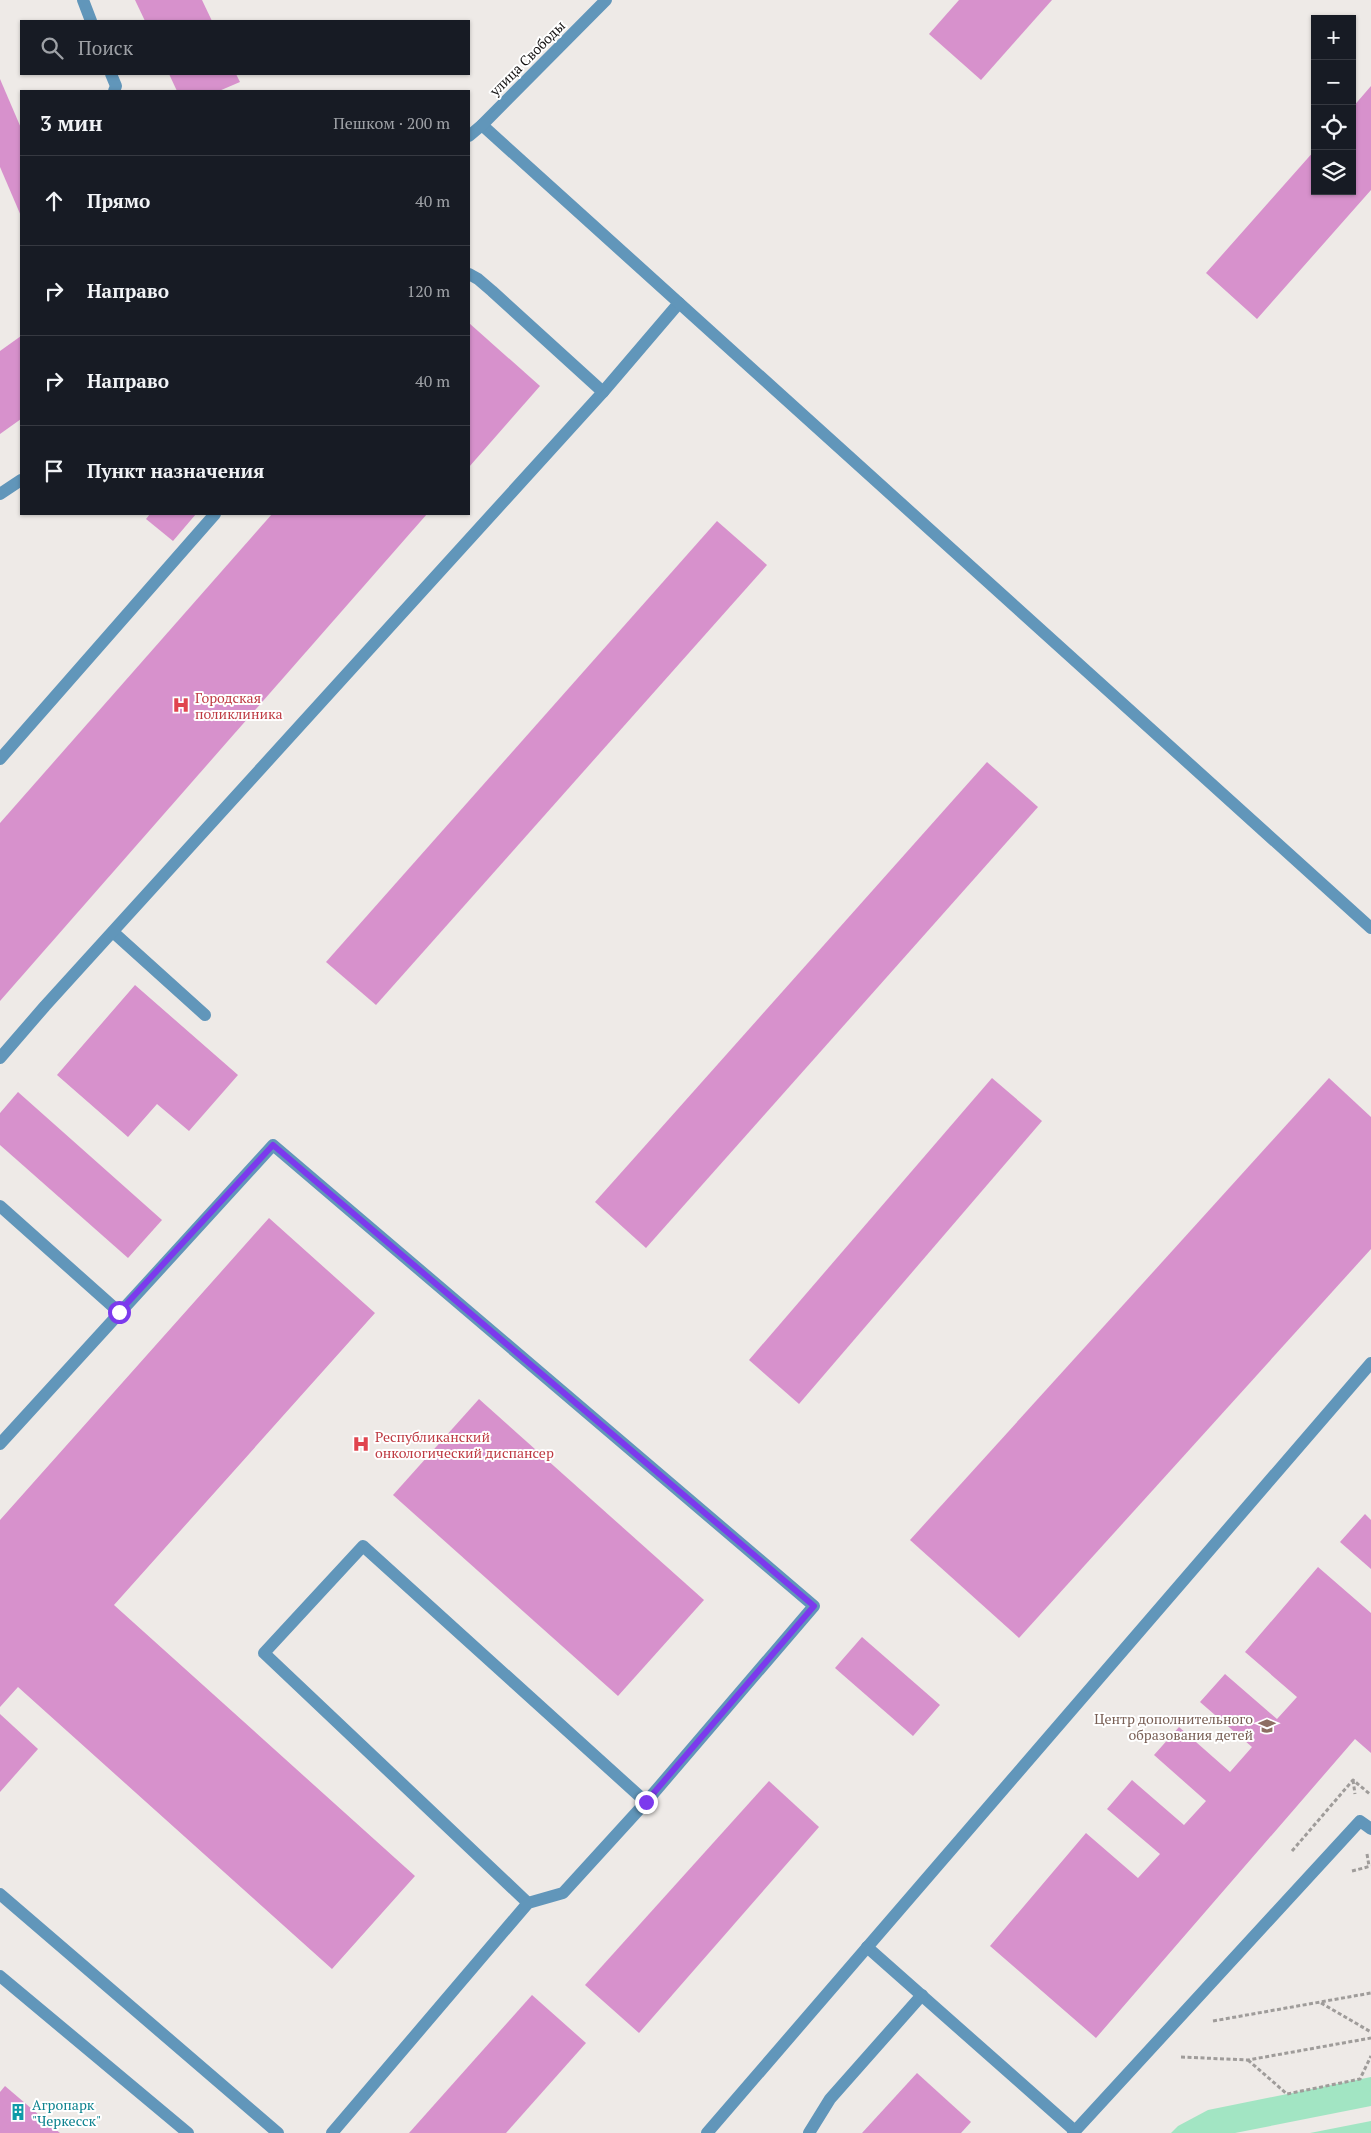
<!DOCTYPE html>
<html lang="ru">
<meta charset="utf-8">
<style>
:root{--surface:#171b24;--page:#20242c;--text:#f1f3f6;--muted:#9ea1a6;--line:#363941}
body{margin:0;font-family:"PT Serif",serif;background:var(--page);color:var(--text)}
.controls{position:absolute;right:15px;top:15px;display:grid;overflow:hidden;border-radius:0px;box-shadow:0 1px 4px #0004}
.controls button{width:45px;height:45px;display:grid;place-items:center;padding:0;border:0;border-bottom:1px solid var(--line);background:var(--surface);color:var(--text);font:25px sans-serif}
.stop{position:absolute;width:15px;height:15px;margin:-11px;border:4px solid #7c3aed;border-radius:50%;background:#fff}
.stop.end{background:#7c3aed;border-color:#fff;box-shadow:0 1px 5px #0008}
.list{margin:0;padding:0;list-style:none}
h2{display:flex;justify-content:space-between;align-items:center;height:65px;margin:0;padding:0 20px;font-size:21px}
h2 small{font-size:16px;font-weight:400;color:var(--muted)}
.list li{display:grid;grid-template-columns:32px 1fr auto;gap:15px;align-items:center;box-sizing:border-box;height:90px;padding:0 20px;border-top:1px solid var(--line)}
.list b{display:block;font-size:19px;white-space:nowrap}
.list em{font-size:16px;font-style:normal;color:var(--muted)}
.icon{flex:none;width:28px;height:28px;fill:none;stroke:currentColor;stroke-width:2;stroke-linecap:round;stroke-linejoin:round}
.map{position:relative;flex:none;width:1371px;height:2133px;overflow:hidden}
.search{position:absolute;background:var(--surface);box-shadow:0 1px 4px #0004;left:20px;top:20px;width:450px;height:55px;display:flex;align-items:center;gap:12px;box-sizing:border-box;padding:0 18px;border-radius:0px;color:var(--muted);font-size:19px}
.panel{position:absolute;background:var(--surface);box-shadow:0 1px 4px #0004;left:20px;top:90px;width:450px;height:425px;border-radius:0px}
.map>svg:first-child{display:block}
.green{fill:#a2e5c3}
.building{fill:#d791cc}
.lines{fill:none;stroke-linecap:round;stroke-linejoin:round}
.path{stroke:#9f9c9a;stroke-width:3;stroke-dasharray:4 2.5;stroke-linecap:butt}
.service{stroke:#6196ba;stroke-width:12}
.minor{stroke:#6196ba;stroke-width:12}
.route{stroke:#7c3aed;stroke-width:6}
.labels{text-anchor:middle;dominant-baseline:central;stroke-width:4;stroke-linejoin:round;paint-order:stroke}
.street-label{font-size:14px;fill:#121010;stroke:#fff}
.health-label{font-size:14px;fill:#be3a42;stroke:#fff;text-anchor:start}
.education-label{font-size:14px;fill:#785e54;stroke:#fff;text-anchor:end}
.culture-label{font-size:14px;fill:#0d838f;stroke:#fff;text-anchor:start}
</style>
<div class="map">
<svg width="1371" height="2133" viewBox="0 0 1371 2133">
<rect width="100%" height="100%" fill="#eeeae7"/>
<g class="green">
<polygon points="1371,2077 1371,2106 1235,2133 1171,2133 1178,2126 1208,2110"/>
<polygon points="1371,2121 1371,2133 1310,2133"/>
</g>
<g class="building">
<polygon points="135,0 202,0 212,21 145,21"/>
<polygon points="959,0 1052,0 981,80 929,34"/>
<polygon points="169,74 236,74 240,82 219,91 177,91"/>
<polygon points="0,79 21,128 21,216 0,167"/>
<polygon points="1371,86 1371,190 1257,319 1206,273 1315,150 1315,191 1352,191 1352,108"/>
<polygon points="469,323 540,386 469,467"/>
<polygon points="21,336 21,419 0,434 0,351"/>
<polygon points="150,514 196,514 173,541 146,519"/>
<polygon points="272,514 427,514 0,1001 0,823"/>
<polygon points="717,521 767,565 376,1005 326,962"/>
<polygon points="987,762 1038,807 646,1248 595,1202"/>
<polygon points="135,985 238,1075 189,1131 157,1104 128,1137 57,1075"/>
<polygon points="992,1078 1042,1121 799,1404 749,1360"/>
<polygon points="1329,1078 1371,1117 1371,1249 1019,1638 910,1540"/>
<polygon points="18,1092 162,1220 128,1258 0,1145 0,1113"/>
<polygon points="269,1218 375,1313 114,1605 415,1876 332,1969 18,1687 0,1707 0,1520"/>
<polygon points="479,1399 704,1600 618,1696 393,1495"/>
<polygon points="1365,1514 1371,1520 1371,1569 1340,1542"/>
<polygon points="1318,1567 1371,1613 1371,1753 1355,1739 1096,2038 990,1946 1086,1833 1138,1878 1160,1854 1107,1809 1132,1780 1184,1825 1206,1801 1154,1755 1179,1727 1230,1772 1252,1747 1200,1702 1225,1674 1277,1719 1297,1697 1245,1652"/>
<polygon points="862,1637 940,1705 913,1736 835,1668"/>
<polygon points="0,1714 38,1749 0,1792"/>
<polygon points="769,1781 819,1827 639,2033 585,1985"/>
<polygon points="532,1995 586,2043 506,2133 409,2133"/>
<polygon points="917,2073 971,2122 961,2133 862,2133"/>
<polygon points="5,2086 60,2133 0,2133 0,2092"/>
</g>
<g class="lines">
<g class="path">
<polyline points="1353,1780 1355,1794"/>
<polyline points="1292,1851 1353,1780 1371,1795"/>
<polyline points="1367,1854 1369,1866"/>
<polyline points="1352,1871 1371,1866"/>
<polyline points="1321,2003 1371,2032"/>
<polyline points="1213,2021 1371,1993"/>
<polyline points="1181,2057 1248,2060 1371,2038"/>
<polyline points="1248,2060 1287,2094 1360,2079 1371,2056"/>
</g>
<g class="service">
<polyline points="83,0 91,21"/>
<polyline points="111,74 116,86 114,91"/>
<polyline points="603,392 679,303"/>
<polyline points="0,759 215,514"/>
<polyline points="113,932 205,1015"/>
<polyline points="0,1058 45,1006 603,392 492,291 478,279 469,274"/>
<polyline points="0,1206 119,1312"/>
<polyline points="0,1444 273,1145 814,1606 646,1802"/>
<polyline points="0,1894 278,2133"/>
<polyline points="867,1947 1075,2131 1073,2133"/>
<polyline points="0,1976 188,2133"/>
<polyline points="1075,2131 1360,1821 1371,1829"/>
<polyline points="332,2133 528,1903 563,1893 646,1802 363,1546 264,1653 528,1903"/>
<polyline points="809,2133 830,2099 922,1995"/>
</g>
<g class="minor">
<polyline points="482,125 1371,928"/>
<polyline points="469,136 482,125 606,0"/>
<polyline points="0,494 21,480"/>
<polyline points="707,2133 1371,1363"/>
</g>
</g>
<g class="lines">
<polyline class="route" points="119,1312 273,1145 814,1606 646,1802"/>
</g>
<defs>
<g id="hospital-bare" transform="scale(1.35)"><path d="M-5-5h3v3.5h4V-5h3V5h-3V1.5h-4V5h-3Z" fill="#e0444e" stroke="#fff" stroke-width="2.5" paint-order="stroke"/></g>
<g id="school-bare" transform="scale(1.35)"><path d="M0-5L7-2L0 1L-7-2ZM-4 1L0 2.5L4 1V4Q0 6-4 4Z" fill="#8d6e63" stroke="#fff" stroke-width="2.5" paint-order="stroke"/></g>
<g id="building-bare" transform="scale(1.35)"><path d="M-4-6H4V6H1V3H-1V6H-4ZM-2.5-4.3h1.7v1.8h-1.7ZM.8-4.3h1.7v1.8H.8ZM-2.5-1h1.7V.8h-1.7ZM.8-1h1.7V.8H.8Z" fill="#0f9aa8" stroke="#fff" stroke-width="2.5" paint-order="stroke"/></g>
</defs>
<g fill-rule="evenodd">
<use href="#hospital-bare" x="181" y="705"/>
<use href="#hospital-bare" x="361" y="1444"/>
<use href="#school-bare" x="1267" y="1726"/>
<use href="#building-bare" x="18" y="2112"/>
</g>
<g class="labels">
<g class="street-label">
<text transform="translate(527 58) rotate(-45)">улица Свободы</text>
</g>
<g class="health-label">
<text x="195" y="697">Городская<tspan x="195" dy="16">поликлиника</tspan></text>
<text x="375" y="1436">Республиканский<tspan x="375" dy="16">онкологический диспансер</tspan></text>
</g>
<g class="education-label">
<text x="1253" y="1718">Центр дополнительного<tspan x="1253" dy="16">образования детей</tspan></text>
</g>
<g class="culture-label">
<text x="32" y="2104">Агропарк<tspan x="32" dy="16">"Черкесск"</tspan></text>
</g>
</g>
</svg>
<div class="controls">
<button>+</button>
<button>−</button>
<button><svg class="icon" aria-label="locate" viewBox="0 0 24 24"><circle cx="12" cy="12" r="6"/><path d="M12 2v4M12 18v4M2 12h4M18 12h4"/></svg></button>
<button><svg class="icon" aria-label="layers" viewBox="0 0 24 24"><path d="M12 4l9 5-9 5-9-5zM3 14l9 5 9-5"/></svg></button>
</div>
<div class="stop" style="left:119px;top:1312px"></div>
<div class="stop end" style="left:646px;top:1802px"></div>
<div class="search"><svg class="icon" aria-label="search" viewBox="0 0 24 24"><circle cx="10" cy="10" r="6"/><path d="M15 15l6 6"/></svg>Поиск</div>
<section class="panel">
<h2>3 мин<small>Пешком · 200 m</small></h2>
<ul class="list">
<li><svg class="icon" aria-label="ahead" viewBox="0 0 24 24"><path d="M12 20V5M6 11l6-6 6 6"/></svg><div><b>Прямо</b></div><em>40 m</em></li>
<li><svg class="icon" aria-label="right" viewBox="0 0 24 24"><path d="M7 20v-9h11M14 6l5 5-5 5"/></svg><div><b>Направо</b></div><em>120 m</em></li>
<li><svg class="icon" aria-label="right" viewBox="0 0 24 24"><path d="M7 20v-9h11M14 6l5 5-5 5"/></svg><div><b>Направо</b></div><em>40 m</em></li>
<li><svg class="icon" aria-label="arrive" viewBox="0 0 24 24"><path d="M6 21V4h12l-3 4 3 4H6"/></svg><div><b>Пункт назначения</b></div></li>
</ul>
</section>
</div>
